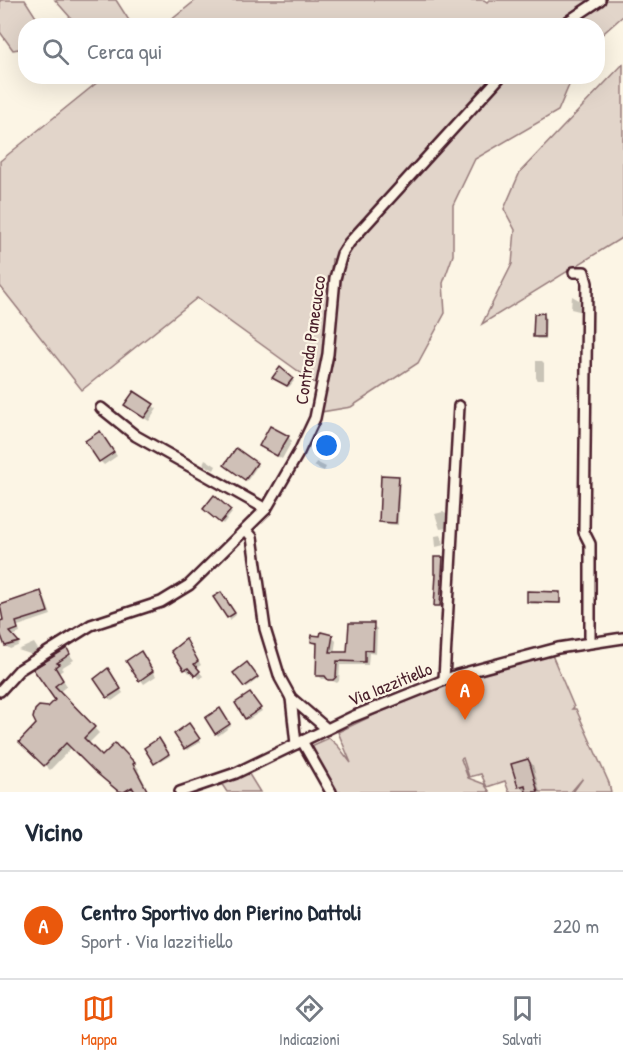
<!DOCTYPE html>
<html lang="it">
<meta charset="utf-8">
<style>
:root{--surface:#fff;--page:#f6f6f7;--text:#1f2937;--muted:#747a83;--line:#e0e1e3;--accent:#ea580c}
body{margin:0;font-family:"Patrick Hand",sans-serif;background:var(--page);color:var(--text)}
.you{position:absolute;left:327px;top:446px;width:21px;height:21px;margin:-15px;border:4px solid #fff;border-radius:50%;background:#1a73e8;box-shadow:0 0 0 9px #1a73e833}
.badge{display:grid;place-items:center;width:39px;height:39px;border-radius:50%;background:var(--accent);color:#fff;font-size:20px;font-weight:700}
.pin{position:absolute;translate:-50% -50px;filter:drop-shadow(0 2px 3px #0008)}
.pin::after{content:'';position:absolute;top:32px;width:21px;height:18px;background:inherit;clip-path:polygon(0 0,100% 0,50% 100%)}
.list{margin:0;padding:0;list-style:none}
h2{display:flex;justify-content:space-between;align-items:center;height:78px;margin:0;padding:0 24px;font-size:26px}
h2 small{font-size:20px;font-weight:400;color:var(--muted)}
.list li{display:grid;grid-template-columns:39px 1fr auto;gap:18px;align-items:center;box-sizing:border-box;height:108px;padding:0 24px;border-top:2px solid var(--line)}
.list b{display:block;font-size:22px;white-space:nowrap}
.list p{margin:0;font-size:20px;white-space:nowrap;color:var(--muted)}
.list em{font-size:20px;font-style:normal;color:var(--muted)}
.icon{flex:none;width:33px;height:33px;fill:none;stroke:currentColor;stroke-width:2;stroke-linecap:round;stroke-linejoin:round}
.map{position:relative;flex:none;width:623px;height:792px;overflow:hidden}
.search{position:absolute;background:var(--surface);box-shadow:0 6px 24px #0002;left:18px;right:18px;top:18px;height:66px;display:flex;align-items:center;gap:15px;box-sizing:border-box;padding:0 21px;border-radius:24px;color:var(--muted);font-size:22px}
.sheet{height:186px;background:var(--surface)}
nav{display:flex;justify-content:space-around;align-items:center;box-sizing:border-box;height:84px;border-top:2px solid var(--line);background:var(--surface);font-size:16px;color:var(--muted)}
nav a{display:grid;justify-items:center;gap:3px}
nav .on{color:var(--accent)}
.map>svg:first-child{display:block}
.green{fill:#e2d5ca;stroke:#967a7a;stroke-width:1.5}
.shadow{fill:#0003}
.building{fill:#cfc0b7;stroke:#4a1f2b;stroke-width:1.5}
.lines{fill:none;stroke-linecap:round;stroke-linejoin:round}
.minor-casing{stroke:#4a1f2b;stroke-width:14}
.minor{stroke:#fcf5e5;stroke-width:9}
.labels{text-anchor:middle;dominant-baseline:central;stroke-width:4.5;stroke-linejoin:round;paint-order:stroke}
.street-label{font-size:18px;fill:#4a1f2b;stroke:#fcf5e5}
</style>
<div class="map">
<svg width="623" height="792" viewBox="0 0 623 792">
<rect width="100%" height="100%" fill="#fcf5e5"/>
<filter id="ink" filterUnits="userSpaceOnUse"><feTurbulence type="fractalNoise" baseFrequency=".0167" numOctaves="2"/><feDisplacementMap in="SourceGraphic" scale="12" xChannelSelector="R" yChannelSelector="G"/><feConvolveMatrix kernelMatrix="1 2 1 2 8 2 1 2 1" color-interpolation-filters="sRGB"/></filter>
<g filter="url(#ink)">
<g class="green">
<polygon points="0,0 25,0 41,25 26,26 25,48 13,50 0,32"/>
<polygon points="55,0 116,0 132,25 77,25"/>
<polygon points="196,0 484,0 487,2 489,0 589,0 554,25 165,25"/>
<polygon points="601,0 623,0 623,16 598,38 598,26 569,26"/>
<polygon points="623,64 623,237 482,324 512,264 515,230 504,209 520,172"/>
<polygon points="104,77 577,77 570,83 558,111 475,159 453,205 453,255 443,283 445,313 418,363 351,407 321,412 346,250 337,260 332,259 323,364 319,386 197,298 82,390 0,286 0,161"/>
<polygon points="552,655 574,707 572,709 576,709 609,783 611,792 573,792 583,778 571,792 509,792 505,781 487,787 481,774 469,777 463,758 461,759 468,778 484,784 490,792 334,792 309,747 329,738 338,746 351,763 338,732 433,687 483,671"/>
<polygon points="247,771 260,792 227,792 221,783"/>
</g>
<g class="shadow">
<polygon points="572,296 579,300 579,311 571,309"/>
<polygon points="543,315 546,317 545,339 537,339 535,337"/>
<polygon points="536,361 542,361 544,363 544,380 538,380 536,378"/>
<polygon points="280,369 294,381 289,387 276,379"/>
<polygon points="135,393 157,409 149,421 130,409"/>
<polygon points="104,437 117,456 104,465 100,461"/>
<polygon points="288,437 292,441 282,459 261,446"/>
<polygon points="205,459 216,466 214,470 203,464"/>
<polygon points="316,462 326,467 324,471 314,466"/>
<polygon points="256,464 258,465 247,481 228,467"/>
<polygon points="398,477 400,479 398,525 383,524 380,521"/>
<polygon points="214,498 232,513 223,524 205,509"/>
<polygon points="443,512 446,514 447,528 440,529 435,514"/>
<polygon points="441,535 444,545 436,547 435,536"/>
<polygon points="442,559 441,606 436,606 435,605"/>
<polygon points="41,593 44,596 51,615 18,626 20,633 12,636 20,645 10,649 6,646 5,621 0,607"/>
<polygon points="559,593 561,595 561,604 531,604 529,602"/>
<polygon points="224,596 236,615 230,620 228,617"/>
<polygon points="373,625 377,629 376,654 369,653 368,665 340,665 339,681 337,683 329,679 322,679 318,675 319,646 313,642 332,637 336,641 334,654 348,653"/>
<polygon points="34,643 39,651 33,655 18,650"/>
<polygon points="189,644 201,665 196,668 203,676 200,679 192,671 189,673 186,669 173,651"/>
<polygon points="66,650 74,660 61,668 63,670 59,673 67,686 59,692 99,733 88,744 102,758 121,750 139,769 138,770 149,792 122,792 72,747 50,770 22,742 38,724 48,708 57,700 35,670"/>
<polygon points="144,657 156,676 144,684 141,680"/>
<polygon points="247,664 258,679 246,688 235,673"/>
<polygon points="108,670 123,693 112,701 108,697"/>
<polygon points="252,697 262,711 248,720 246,718"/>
<polygon points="222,712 231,726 218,736 216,733"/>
<polygon points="191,728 201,742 187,750 185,748"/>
<polygon points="161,742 170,756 156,764 154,762"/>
<polygon points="528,760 533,765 540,792 524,791 519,786"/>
</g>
<g class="building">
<polygon points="544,313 544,337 533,337 534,314"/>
<polygon points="280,367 293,378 287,386 272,378"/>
<polygon points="134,391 154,404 144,418 124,405"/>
<polygon points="270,426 289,436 277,456 259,446"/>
<polygon points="100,431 114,452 99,462 85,441"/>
<polygon points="236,448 257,463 245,480 224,465"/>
<polygon points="381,475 399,476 396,523 379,522"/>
<polygon points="214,495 231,510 220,523 203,509"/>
<polygon points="434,557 443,557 440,606 434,606 436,574 434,574"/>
<polygon points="41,591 48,612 16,622 18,629 10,632 19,642 5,646 0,633 0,621 3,620 0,605"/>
<polygon points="527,591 560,592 560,603 527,602"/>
<polygon points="221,592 235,613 227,618 213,597"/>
<polygon points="349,623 374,623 373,651 365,650 365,662 337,661 336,677 333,680 328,680 325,676 316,676 317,643 311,642 312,635 320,636 321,632 333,635 330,652 347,652"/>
<polygon points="186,639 198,661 194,664 200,671 195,676 188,668 184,670 171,651"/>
<polygon points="67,648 70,654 57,663 59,664 55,667 63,680 55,686 95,727 84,738 102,756 115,743 120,749 121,748 135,763 133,764 148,792 135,792 132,787 124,792 118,791 93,770 66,743 44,766 19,742 36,724 33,718 35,710 39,706 48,707 55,700 33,669"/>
<polygon points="141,651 153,671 139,681 126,661"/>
<polygon points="247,662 258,677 244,687 233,673"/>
<polygon points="108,668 121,689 107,698 94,679"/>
<polygon points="250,693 261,708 245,719 235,703"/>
<polygon points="220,708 230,724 215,734 205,718"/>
<polygon points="189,723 200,739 184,749 174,734"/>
<polygon points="159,738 169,754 154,764 144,748"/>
<polygon points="528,759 530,763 538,792 526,792 525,785 518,787 511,764"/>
</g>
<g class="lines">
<g class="minor-casing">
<g id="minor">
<polyline points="561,26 600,0"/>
<polyline points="574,272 584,272 587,283 584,532 590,544 590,642"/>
<polyline points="101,408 136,436 266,509"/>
<polyline points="246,530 252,537 265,629 280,678 291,698 327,729"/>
<polyline points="444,679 459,406"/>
<polyline points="0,691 19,670 91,625 161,602 189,585 266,509 299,452 315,418 328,354 335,278 342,254 349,243 501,76"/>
<polyline points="291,698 296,744"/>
<polyline points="302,741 331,792"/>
<polyline points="180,792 236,773 352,717 457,675 558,648 623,638"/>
</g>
</g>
<use href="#minor" class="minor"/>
</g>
</g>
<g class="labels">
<g class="street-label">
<text transform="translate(310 340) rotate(-82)">Contrada Panecucco</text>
<text transform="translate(390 684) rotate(-22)">Via Iazzitiello</text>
</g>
</g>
</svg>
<div class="you"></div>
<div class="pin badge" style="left:465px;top:720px">A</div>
<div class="search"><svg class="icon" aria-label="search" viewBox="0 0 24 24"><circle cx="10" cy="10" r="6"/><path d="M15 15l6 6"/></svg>Cerca qui</div>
</div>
<section class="sheet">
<h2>Vicino<small></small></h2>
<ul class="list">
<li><span class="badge">A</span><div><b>Centro Sportivo don Pierino Dattoli</b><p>Sport · Via Iazzitiello</p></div><em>220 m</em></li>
</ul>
</section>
<nav>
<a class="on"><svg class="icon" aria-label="map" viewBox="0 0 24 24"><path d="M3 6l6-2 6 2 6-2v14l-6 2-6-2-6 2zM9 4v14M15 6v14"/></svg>Mappa</a>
<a><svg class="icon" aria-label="directions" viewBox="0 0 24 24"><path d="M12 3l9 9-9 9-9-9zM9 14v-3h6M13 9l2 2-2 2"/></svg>Indicazioni</a>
<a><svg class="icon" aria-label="saved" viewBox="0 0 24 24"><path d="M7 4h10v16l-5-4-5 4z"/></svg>Salvati</a>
</nav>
